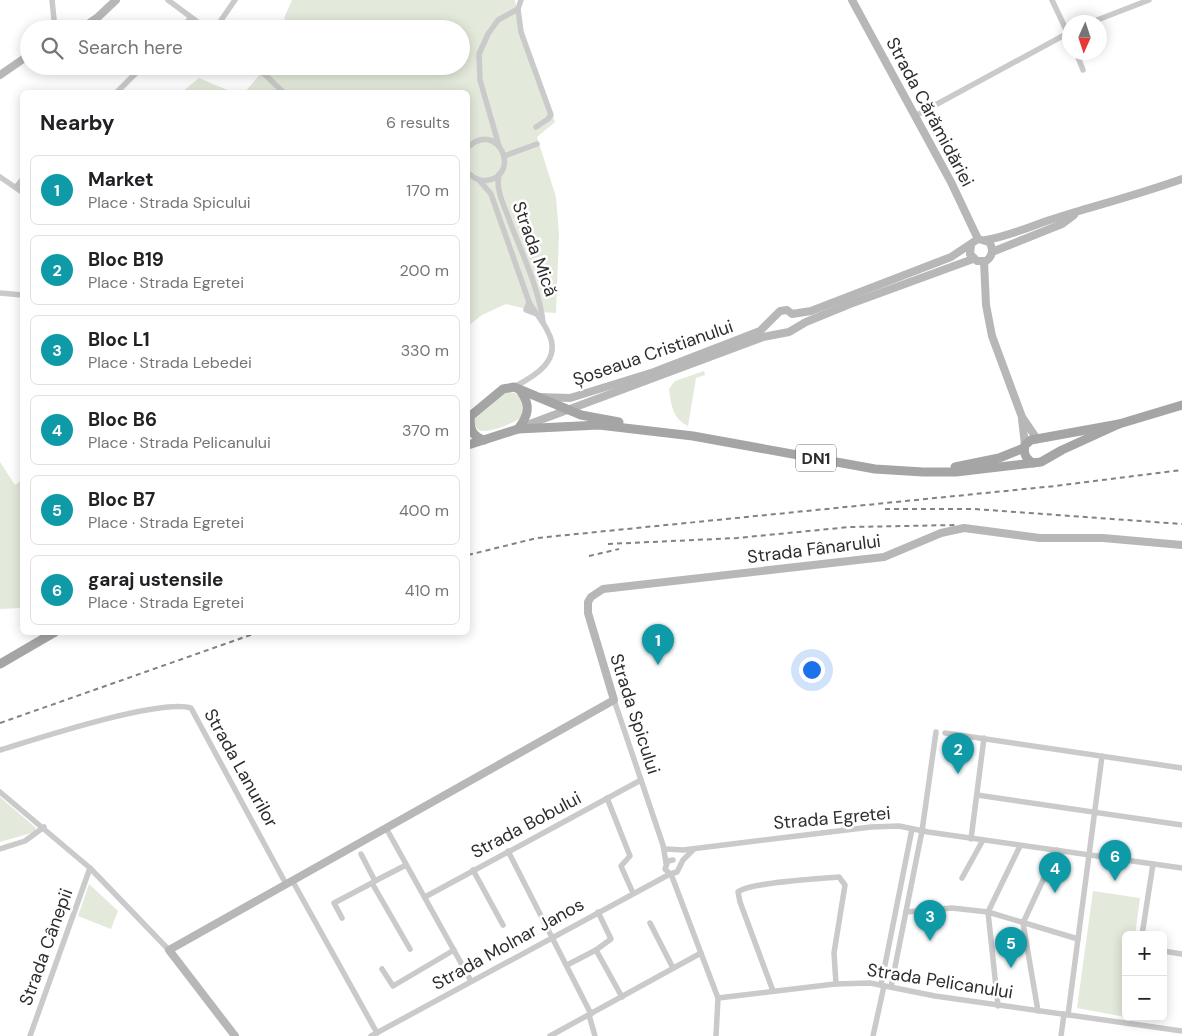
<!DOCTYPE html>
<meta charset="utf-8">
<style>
:root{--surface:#fff;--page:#f2f2f2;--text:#202124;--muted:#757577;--line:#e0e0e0;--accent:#7c3aed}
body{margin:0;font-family:"DM Sans",sans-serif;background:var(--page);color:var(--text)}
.controls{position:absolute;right:15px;bottom:15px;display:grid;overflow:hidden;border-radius:8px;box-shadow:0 2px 12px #0003}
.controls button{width:45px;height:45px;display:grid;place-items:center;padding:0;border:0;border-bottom:1px solid var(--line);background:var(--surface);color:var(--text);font:25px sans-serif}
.compass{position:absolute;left:1062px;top:15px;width:45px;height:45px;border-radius:50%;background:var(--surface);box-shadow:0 2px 12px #0003;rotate:183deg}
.you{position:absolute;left:811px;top:669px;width:18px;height:18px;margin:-12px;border:4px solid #fff;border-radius:50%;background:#1a73e8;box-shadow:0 0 0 8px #1a73e833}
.badge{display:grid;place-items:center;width:32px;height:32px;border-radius:50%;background:var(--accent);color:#fff;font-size:16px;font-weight:700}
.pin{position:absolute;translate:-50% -41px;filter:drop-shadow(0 1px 2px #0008)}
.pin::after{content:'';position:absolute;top:26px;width:18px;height:15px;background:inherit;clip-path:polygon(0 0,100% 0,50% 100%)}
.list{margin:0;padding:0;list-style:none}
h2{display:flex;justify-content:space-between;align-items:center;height:65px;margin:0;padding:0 20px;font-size:21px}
h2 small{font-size:16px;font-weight:400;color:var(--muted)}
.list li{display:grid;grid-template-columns:32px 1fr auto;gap:15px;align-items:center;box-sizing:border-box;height:70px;margin:0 10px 10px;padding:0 10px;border:1px solid var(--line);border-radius:8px}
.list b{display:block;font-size:19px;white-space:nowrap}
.list p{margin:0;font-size:16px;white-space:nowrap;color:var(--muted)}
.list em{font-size:16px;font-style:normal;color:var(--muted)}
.icon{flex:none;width:28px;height:28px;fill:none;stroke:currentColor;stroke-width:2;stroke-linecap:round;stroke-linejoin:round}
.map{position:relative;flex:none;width:1182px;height:1036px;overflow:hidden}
.search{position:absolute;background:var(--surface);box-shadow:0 2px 12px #0003;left:20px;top:20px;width:450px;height:55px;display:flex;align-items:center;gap:12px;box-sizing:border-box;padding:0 18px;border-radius:28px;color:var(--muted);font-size:19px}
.panel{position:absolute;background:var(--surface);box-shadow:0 2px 12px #0003;left:20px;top:90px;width:450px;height:545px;border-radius:8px}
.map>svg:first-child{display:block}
.green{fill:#e3eadb}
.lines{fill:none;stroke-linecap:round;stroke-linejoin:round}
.street{stroke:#cacaca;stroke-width:5.5}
.secondary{stroke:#b7b7b7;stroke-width:8}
.primary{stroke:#a5a5a5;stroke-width:9}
.rail{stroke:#828282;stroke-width:2;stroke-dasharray:5 4;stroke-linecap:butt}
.labels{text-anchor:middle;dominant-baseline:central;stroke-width:5;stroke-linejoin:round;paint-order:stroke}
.shield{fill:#fff;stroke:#6c6c6c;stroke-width:1}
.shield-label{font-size:16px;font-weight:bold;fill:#2d2d2d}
.street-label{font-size:18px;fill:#2d2d2d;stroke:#fff}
</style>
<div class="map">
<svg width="1182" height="1036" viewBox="0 0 1182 1036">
<rect width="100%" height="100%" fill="#fff"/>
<g class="green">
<polygon points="292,0 515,0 520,27 555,122 537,137 556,197 559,234 556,313 539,312 506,304 482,315 468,326 468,92 245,92 267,66 461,66 461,29 291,29 284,18"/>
<polygon points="199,78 232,92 182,92"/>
<path d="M704,371L705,375L696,378L688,426C673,419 671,405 669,389L675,381Z"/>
<path d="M504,392C523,391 524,401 522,417C511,424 490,434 478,430L473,421L475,417Z"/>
<polygon points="0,462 15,485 22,480 21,608 0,609"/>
<polygon points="0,797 36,828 35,832 0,842"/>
<polygon points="89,884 118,911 111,929 78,916"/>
<polygon points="1093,891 1140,898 1135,935 1126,935 1125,1017 1077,1008"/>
</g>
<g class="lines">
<g class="street">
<polyline points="52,0 55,29"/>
<polyline points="168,0 207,29"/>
<polyline points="1052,0 1070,38"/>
<polyline points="518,9 521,32 551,115 548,119 536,127"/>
<polyline points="1092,22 1149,0"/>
<polyline points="180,29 191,18"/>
<polyline points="215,29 235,0"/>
<polyline points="1076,52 1083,70"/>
<polyline points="256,66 283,92"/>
<polyline points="117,92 143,66"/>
<polyline points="915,116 1070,32"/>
<polyline points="499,146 480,80 479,54 488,34 498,20 518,9 521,0"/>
<path d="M468,147C498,120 521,173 489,180C480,182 474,178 468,173"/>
<polyline points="504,156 537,144"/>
<path d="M499,174C495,190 505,207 510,222C522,254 539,288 543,322"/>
<polyline points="0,177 22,192"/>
<polyline points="479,180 491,194 529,302 526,310 534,313"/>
<polyline points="16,187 22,180"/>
<polyline points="0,293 22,295"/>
<path d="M514,387C535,376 563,360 548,332C543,321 535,313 529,302"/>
<polyline points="614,700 663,845 666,863"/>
<polyline points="945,733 1182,768"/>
<path d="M0,750C36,739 160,698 191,708L286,884"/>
<polyline points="0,792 90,868 169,950"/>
<polyline points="977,795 1182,825"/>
<polyline points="607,798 630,856 621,866 633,893"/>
<polyline points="386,828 471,981"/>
<polyline points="971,839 984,738"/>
<polyline points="0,849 25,841 44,827"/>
<polyline points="666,849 683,850 871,827 899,826 928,832 1182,868"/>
<polyline points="508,851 591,1014"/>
<polyline points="361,854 375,881 406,865"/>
<polyline points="673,860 668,861 665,869 670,874 677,872 683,860 694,849"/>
<polyline points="473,870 503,925"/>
<polyline points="671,874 718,998 716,1036"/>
<polyline points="962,878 983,840"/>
<polyline points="292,880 377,1033"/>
<polyline points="375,881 372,883 410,949"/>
<polyline points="425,897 641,780"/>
<polyline points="598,912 611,939 596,950 622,997"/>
<polyline points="906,912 952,908 988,912 1078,939"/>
<polyline points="342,918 334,903 372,883"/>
<polyline points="650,923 673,968"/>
<polyline points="1142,935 1153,864"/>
<polyline points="1163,951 1182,954"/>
<polyline points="567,965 596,950"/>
<polyline points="382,969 393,986 454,950"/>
<polyline points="881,985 912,829"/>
<polyline points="891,987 922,831 936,732"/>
<path d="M773,991L740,902L738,892C751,882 819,879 839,877L845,885L834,953L836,984"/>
<polyline points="718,998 835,984 870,983 935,996 1182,1031"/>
<polyline points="998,1006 988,912 1020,846"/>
<polyline points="1038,1011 1023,923 1057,850"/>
<polyline points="589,1015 595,1036"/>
<polyline points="1068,1015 1102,756"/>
<polyline points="30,1036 90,868"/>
<polyline points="371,1036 670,874"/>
<polyline points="550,1036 701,953"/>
<polyline points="873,1036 884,986"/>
<polyline points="1061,1036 1064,1014"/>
</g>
<g class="secondary">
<polyline points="852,0 951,182 978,239"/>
<polyline points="81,29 98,17 116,0"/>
<polyline points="0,75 29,55"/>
<path d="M986,240C1010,236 1033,225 1056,218C1098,205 1140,194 1182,179"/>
<polyline points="992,252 1062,224 1074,215"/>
<polyline points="984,261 986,305 992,336 1022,417 1037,439"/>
<path d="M539,397L570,398L654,372L760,331L780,311L787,310L792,314L811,311L951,257L978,239L989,242C994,249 993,256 986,261H977L970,254L971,245"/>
<polyline points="1022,419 1025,445"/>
<polyline points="519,428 763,337 789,332 806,322 850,304 973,259"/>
<polyline points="235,1036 169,950 614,700 588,613 588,602 591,597 603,589 884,557 941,533 964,528 1040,538 1103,538 1182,545"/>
</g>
<g class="primary">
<path d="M470,416C470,428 471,436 484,440"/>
<polyline points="468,418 503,389 514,387 581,415 619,422"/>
<path d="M518,429C529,415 531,405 520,390"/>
<polyline points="468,445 518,429 599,425 693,436 875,469 923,472 956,472 1041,462 1062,450 1119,424"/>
<path d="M1034,463C1026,460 1023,453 1025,445L1031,440L1119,424L1182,405"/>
<polyline points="955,467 999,458 1024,448"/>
<polyline points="0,664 55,632"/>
</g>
<g class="rail">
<polyline points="885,509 974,509 1182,524"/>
<polyline points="608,544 737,538 850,527 956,525"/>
<polyline points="468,555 537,538 1055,486 1182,470"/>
<polyline points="589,556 619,549"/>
<polyline points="0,723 259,632"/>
</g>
</g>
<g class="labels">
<rect class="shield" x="796" y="444.5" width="40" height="27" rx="4"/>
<g class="shield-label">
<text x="816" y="458">DN1</text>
</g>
<g class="street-label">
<text transform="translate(930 112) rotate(62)">Strada Cărămidăriei</text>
<text transform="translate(535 249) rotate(70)">Strada Mică</text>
<text transform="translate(653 353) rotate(-19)">Șoseaua Cristianului</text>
<text transform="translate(814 549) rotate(-7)">Strada Fânarului</text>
<text transform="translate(635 714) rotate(72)">Strada Spicului</text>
<text transform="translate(241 768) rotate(61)">Strada Lanurilor</text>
<text transform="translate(832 818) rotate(-5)">Strada Egretei</text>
<text transform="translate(526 825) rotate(-28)">Strada Bobului</text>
<text transform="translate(508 944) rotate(-29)">Strada Molnar Janos</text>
<text transform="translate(46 947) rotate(-70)">Strada Cânepii</text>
<text transform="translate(940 981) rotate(9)">Strada Pelicanului</text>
</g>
</g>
</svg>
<div class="controls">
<button>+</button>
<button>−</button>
</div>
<svg class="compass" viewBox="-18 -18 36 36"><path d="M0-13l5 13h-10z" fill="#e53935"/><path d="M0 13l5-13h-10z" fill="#757577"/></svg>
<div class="you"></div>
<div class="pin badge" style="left:658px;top:665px;background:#0f9aa8">1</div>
<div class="pin badge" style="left:958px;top:774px;background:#0f9aa8">2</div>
<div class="pin badge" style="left:930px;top:941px;background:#0f9aa8">3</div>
<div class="pin badge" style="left:1055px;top:893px;background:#0f9aa8">4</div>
<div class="pin badge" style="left:1011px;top:968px;background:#0f9aa8">5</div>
<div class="pin badge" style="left:1115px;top:881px;background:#0f9aa8">6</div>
<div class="search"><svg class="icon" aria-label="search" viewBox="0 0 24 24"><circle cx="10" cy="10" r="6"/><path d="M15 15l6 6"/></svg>Search here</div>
<section class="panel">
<h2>Nearby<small>6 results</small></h2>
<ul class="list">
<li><span class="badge" style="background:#0f9aa8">1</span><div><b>Market</b><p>Place · Strada Spicului</p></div><em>170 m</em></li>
<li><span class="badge" style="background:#0f9aa8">2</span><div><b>Bloc B19</b><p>Place · Strada Egretei</p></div><em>200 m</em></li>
<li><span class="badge" style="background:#0f9aa8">3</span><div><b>Bloc L1</b><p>Place · Strada Lebedei</p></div><em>330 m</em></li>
<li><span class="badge" style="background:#0f9aa8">4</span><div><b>Bloc B6</b><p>Place · Strada Pelicanului</p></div><em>370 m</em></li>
<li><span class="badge" style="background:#0f9aa8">5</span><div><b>Bloc B7</b><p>Place · Strada Egretei</p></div><em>400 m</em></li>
<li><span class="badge" style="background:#0f9aa8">6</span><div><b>garaj ustensile</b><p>Place · Strada Egretei</p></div><em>410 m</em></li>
</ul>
</section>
</div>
